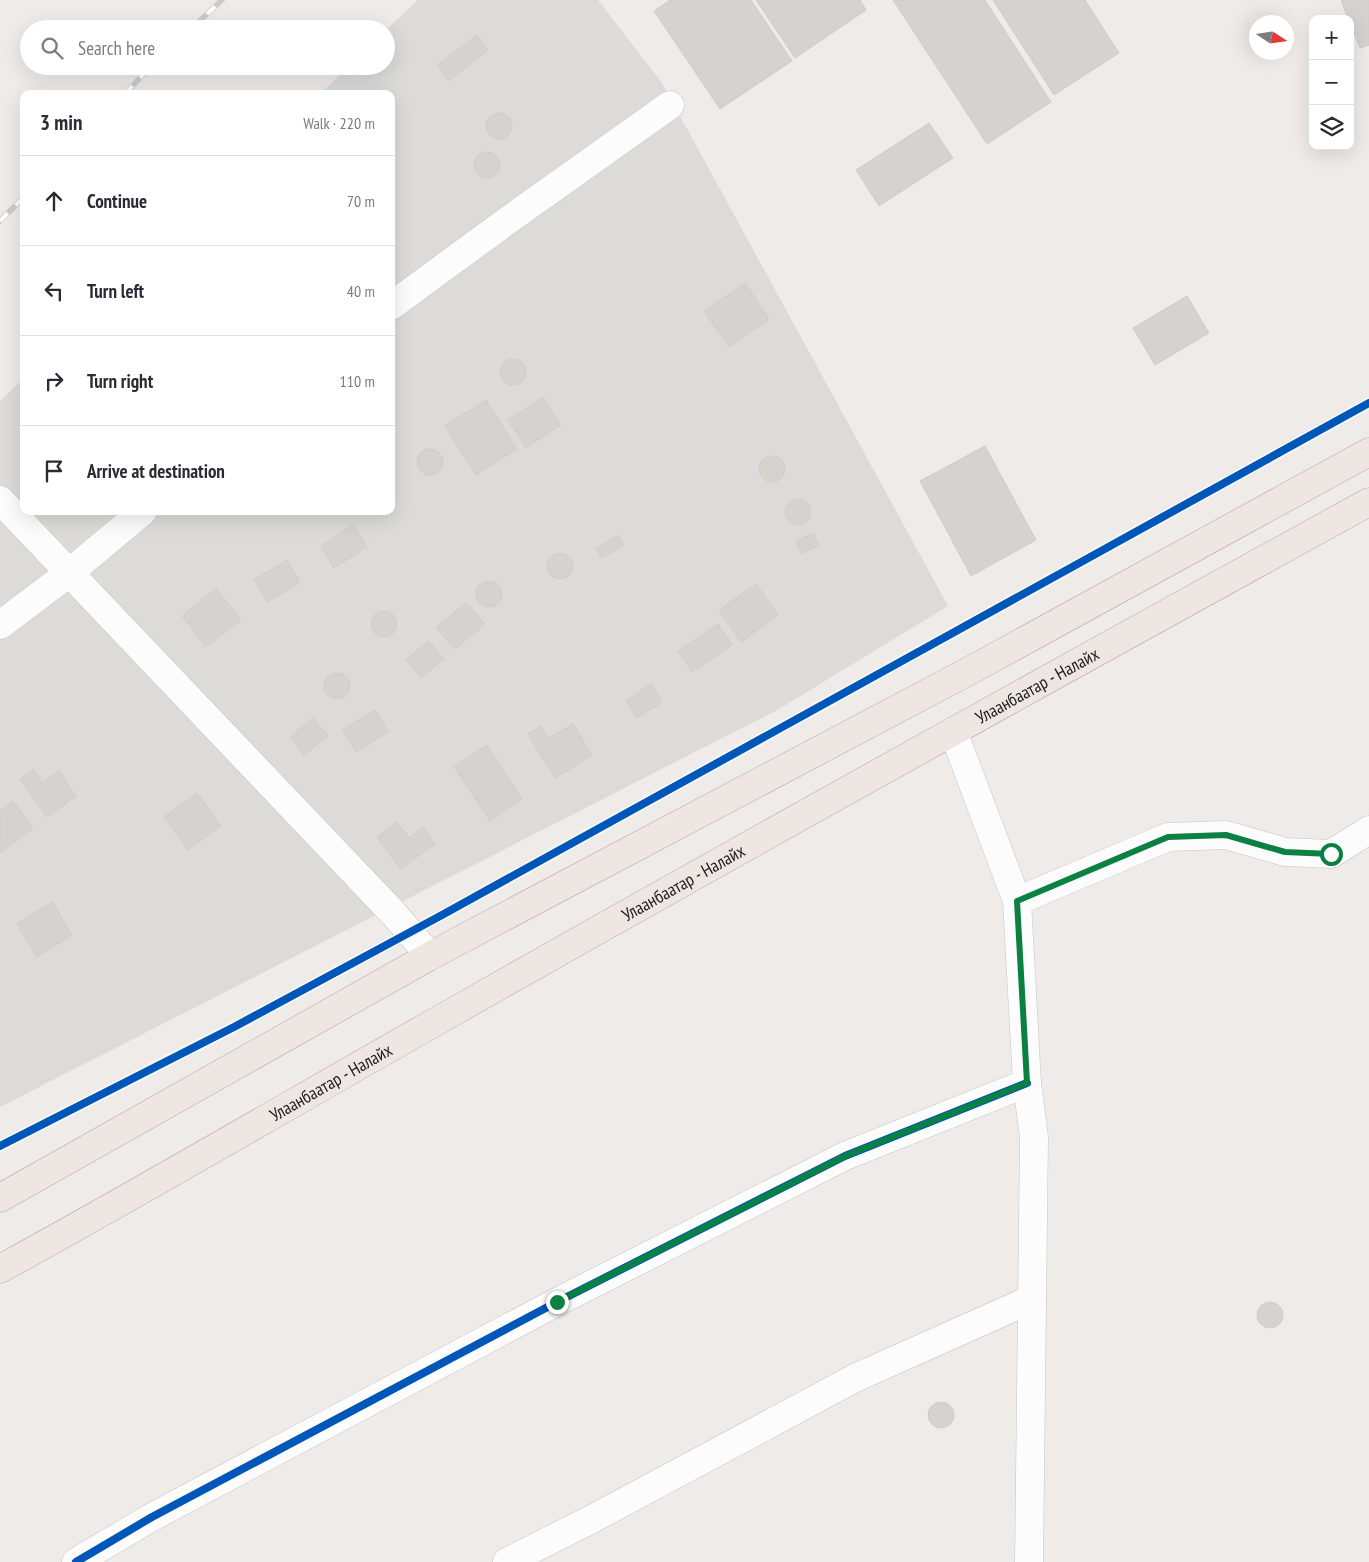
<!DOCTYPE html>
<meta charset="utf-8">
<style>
:root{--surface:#fff;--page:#f7f7f7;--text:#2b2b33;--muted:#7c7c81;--line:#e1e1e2}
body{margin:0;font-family:"PT Sans Narrow",sans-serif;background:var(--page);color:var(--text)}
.controls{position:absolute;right:15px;top:15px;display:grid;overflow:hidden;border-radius:10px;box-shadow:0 5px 20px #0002}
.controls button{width:45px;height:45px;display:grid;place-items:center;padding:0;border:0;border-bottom:1px solid var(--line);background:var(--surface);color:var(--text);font:25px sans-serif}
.compass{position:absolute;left:1249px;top:15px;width:45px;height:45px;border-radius:50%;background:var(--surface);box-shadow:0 5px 20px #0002;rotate:102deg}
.stop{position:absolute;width:15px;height:15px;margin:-11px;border:4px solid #0b8043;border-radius:50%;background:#fff}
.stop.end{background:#0b8043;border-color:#fff;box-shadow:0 1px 5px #0008}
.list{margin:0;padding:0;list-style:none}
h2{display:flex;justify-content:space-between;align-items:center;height:65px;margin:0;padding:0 20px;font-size:21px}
h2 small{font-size:16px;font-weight:400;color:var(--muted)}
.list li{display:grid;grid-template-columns:32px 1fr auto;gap:15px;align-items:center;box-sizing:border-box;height:90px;padding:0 20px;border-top:1px solid var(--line)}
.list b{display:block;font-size:19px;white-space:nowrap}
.list em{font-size:16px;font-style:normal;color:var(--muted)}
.icon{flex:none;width:28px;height:28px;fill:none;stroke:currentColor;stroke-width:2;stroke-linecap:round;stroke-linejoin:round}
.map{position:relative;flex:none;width:1369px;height:1562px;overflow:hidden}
.search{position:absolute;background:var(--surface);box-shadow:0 5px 20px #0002;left:20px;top:20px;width:375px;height:55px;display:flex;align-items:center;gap:12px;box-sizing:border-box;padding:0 18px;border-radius:28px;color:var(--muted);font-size:19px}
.panel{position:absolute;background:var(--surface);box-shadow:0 5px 20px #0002;left:20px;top:90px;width:375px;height:425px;border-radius:10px}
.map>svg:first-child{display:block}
.residential{fill:#dddbda}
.building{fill:#d5d2cf;stroke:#d1cdc9}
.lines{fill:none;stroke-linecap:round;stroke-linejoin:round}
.minor-casing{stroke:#c7c6c4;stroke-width:29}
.trunk-casing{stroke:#c39fab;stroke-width:29}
.minor{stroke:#fcfcfc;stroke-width:28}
.trunk{stroke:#eee6e3;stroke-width:28}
.rail-casing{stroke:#cbcbca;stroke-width:5.5}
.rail{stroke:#fff;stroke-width:4;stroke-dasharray:11;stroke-linecap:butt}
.cycleway-casing{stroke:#fff;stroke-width:11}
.cycleway{stroke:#0057b8;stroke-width:8}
.route{stroke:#0b8043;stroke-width:6}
.labels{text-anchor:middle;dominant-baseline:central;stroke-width:4;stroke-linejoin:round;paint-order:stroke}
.street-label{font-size:18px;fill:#202020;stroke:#fff}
</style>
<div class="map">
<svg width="1369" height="1562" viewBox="0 0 1369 1562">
<rect width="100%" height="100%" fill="#eeebe8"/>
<polygon class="residential" points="418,0 598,0 662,83 948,606 779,709 0,1107 0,401 24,378 24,511 391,511 391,94 320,94 349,66 386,66 386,30"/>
<g class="building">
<polygon points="670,0 751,0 792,61 720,109 654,11"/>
<polygon points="756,0 860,0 866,10 795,58"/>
<polygon points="893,0 985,0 1051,102 987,144"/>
<polygon points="993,0 1085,0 1119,53 1054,95"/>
<polygon points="1341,0 1369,0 1369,45 1360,48 1350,23 1350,19 1348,19"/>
<polygon points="477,35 488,50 449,81 437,65"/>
<circle cx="499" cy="126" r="13"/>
<polygon points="929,123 953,158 879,206 856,170"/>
<circle cx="487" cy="165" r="13"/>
<polygon points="745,283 769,319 729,347 704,311"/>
<polygon points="1187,296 1209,333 1155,365 1133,328"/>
<circle cx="513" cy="372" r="13"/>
<polygon points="543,397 561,425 526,448 508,420"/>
<polygon points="486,400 517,449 476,475 445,426"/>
<polygon points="985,446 1036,540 971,576 920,481"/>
<circle cx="430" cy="462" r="13"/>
<circle cx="772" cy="469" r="13"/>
<circle cx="798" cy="512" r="13"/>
<polygon points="353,525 367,547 334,568 321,546"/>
<polygon points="814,533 819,546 801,553 796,541"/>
<polygon points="618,535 624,545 602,558 596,548"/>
<circle cx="560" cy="566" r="13"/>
<polygon points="287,560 300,582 268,602 254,580"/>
<circle cx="489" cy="594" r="13"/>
<polygon points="756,584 778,615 741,642 719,610"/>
<polygon points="216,588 241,620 206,647 182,616"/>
<polygon points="466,603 485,624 455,649 436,627"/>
<circle cx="384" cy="624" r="13"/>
<polygon points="718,624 732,645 692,672 678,651"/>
<polygon points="429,641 444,659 421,677 406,659"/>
<circle cx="337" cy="686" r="13"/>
<polygon points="651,684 662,702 637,718 626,701"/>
<polygon points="375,710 388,732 356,752 342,730"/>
<polygon points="313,718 328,736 304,755 290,737"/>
<polygon points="573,724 592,755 555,778 528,734 541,726 548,739"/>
<polygon points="487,745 522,799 490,821 454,767"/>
<polygon points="34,770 42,783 59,771 76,796 47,817 20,779"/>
<polygon points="197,793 221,826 188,850 164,817"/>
<polygon points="13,801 33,829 0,853 0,811"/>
<polygon points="397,822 409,838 424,827 435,844 400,869 377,837"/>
<polygon points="52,902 72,935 37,957 17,924"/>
<circle cx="1270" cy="1315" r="13"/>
<circle cx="941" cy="1415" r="13"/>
</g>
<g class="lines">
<g class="minor-casing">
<g id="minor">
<polyline points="391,306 507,221 670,105"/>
<polyline points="0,500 394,914 430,956"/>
<polyline points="0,625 69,573 143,511"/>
<polyline points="953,731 1017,901 1027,1083 1034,1137 1029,1562"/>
<polyline points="1017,901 1168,837 1226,835 1285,852 1331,854 1369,830"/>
<polyline points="76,1562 152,1517 557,1302 845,1156 1027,1083"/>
<polyline points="507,1562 592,1519 855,1378 1032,1299"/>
</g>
</g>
<g class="trunk-casing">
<g id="trunk">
<polyline points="0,1198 430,956 971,670 1369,452"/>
<path id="s1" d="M0,1269C155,1184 306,1095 460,1008C761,837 1065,669 1369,502"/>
</g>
</g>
<use href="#minor" class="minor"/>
<use href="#trunk" class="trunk"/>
<g class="rail-casing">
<g id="rail">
<polyline points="191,29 222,0"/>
<polyline points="125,94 151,66"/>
<polyline points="0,221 24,197"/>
</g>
</g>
<use href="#rail" class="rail"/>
<g class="cycleway-casing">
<g id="cycleway">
<polyline points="0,1146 234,1027 442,915 1369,403"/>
<polyline points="76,1562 152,1517 557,1302 845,1156 1027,1083"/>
</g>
</g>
<use href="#cycleway" class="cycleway"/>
</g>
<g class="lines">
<polyline class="route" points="557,1302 845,1156 1027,1083 1017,901 1168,837 1226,835 1285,852 1331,854"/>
</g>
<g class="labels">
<g class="street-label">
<text stroke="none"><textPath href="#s1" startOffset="1190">Улаанбаатар - Налайх</textPath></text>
<text stroke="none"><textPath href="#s1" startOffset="785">Улаанбаатар - Налайх</textPath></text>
<text stroke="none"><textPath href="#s1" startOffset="380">Улаанбаатар - Налайх</textPath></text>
</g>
</g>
</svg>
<div class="controls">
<button>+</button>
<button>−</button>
<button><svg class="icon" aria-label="layers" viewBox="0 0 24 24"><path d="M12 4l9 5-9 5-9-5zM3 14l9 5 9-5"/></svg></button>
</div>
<svg class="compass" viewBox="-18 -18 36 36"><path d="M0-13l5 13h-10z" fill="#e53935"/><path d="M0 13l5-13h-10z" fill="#7c7c81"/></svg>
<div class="stop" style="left:1331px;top:854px"></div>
<div class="stop end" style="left:557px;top:1302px"></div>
<div class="search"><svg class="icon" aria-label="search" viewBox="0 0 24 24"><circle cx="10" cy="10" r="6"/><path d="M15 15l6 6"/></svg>Search here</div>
<section class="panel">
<h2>3 min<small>Walk · 220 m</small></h2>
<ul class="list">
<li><svg class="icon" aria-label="ahead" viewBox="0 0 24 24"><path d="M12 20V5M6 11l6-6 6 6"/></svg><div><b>Continue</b></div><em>70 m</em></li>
<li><svg class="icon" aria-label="left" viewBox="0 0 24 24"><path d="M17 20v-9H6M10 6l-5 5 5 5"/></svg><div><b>Turn left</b></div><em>40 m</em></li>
<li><svg class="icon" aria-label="right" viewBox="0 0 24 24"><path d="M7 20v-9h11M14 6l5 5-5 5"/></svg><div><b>Turn right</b></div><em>110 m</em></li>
<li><svg class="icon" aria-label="arrive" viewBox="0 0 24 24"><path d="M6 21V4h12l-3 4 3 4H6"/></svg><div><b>Arrive at destination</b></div></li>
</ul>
</section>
</div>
